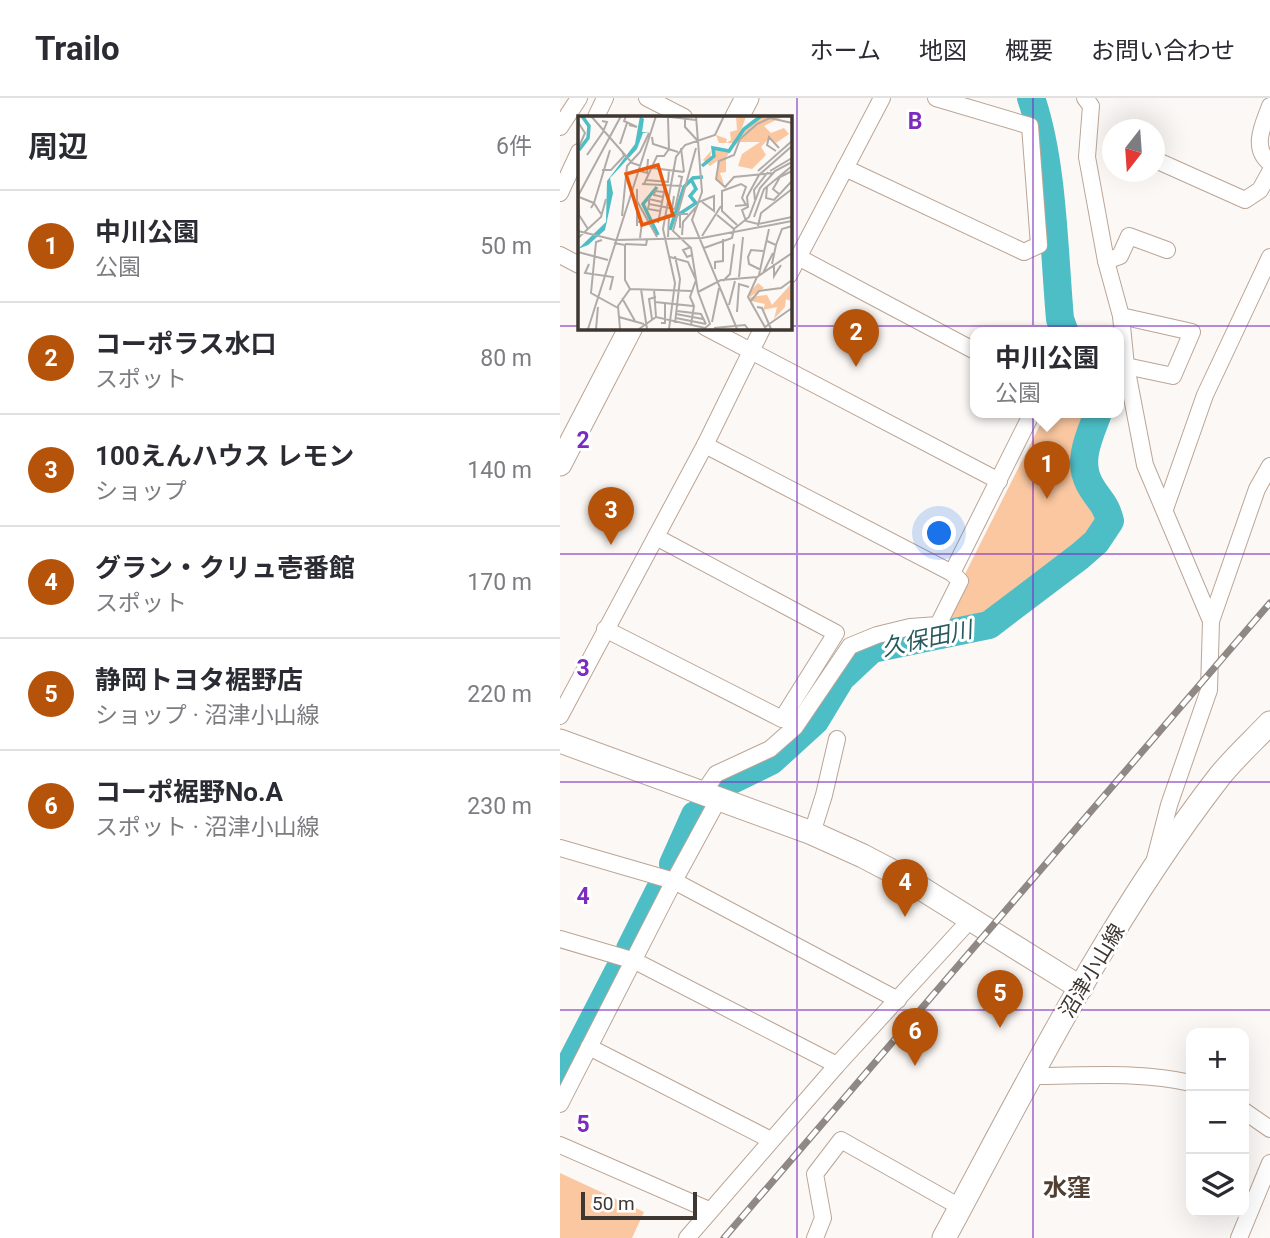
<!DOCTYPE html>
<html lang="ja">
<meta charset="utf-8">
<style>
:root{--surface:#fff;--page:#f2f2f3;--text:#2b2b33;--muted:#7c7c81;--line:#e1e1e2;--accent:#b45309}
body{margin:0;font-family:Roboto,"Noto Sans JP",sans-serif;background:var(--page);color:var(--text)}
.controls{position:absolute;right:21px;bottom:21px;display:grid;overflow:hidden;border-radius:14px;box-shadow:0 7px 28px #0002}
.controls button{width:63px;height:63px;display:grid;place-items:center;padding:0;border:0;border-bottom:2px solid var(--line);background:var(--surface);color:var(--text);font:35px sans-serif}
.compass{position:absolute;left:542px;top:21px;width:63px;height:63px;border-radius:50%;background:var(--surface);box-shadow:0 7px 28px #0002;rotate:197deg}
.scale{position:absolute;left:21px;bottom:18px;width:116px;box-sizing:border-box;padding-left:7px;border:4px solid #3f3731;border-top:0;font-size:19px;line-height:24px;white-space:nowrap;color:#3f3731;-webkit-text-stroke:5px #fff;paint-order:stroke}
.you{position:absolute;left:380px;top:436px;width:24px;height:24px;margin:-18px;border:5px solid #fff;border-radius:50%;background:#1a73e8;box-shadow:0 0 0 10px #1a73e833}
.badge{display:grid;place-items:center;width:46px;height:46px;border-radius:50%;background:var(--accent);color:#fff;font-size:23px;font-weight:700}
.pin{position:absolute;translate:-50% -58px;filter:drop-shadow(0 2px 4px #0008)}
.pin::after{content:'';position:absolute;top:37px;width:24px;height:21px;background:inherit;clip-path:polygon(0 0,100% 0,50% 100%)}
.popup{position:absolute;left:410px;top:229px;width:154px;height:91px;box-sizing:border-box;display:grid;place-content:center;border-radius:14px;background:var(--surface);filter:drop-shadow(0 2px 5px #0005);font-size:23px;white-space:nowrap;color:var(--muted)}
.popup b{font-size:26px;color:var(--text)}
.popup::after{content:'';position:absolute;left:50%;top:100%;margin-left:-14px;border:14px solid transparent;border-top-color:var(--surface)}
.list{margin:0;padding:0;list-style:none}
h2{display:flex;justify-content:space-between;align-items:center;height:91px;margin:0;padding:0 28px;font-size:30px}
h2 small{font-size:23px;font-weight:400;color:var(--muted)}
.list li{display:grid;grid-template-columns:46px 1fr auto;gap:21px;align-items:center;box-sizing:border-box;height:112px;padding:0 28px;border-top:2px solid var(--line)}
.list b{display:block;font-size:26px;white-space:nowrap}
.list p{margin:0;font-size:23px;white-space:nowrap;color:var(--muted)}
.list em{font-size:23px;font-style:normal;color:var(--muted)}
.icon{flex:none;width:38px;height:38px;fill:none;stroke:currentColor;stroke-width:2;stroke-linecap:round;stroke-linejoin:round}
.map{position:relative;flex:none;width:710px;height:1140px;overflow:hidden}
header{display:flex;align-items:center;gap:42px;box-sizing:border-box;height:98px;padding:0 35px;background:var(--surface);border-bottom:2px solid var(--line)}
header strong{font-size:33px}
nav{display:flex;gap:38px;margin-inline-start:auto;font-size:24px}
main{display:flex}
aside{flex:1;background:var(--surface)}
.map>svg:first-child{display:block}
.green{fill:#fac7a0}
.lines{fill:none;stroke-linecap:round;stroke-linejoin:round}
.river{stroke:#4dbec6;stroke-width:28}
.street-casing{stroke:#baa596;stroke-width:18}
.secondary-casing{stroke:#baa596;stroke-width:25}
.street{stroke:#fff;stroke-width:16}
.secondary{stroke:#fff;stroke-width:23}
.rail-casing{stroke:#8f8884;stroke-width:7}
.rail{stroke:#fff;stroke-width:4.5;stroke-dasharray:13;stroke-linecap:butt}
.grid{fill:none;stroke:#7b2cbf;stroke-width:2;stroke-opacity:0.55}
.labels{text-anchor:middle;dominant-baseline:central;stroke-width:6;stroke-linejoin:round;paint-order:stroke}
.street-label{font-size:21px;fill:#3f3731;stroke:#fff}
.water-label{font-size:23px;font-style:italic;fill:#295a5d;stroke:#fff}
.quarter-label{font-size:24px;font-weight:bold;fill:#514032;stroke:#fff}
.inset-river{fill:none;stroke:#4dbec6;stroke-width:3.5}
.inset-road{fill:none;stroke:#b0aba7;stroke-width:2}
.view{fill:#e8590c;fill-opacity:0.15;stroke:#e8590c;stroke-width:3.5}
.inset-edge{fill:none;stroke:#3f3731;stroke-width:3.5}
.grid-label{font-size:23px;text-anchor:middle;font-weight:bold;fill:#7b2cbf;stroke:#fff;stroke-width:6;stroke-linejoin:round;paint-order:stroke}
</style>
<header>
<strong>Trailo</strong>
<nav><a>ホーム</a><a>地図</a><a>概要</a><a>お問い合わせ</a></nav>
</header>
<main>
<aside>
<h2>周辺<small>6件</small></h2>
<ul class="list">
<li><span class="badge">1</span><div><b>中川公園</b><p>公園</p></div><em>50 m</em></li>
<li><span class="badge">2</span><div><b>コーポラス水口</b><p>スポット</p></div><em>80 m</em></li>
<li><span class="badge">3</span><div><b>100えんハウス レモン</b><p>ショップ</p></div><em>140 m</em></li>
<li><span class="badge">4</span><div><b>グラン・クリュ壱番館</b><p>スポット</p></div><em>170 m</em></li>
<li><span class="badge">5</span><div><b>静岡トヨタ裾野店</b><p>ショップ · 沼津小山線</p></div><em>220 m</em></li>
<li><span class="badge">6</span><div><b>コーポ裾野No.A</b><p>スポット · 沼津小山線</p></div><em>230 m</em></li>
</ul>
</aside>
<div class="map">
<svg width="710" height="1140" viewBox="0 0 710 1140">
<rect width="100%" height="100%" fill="#fcf8f5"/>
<g class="green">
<path d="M486,315H529C520,337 510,369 522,391C526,398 534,405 540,412L539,424L530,437L424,522L388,526L389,516L408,483L405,476Z"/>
<polygon points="0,1075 84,1114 72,1140 0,1140"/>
</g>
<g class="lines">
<g class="river">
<path d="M471,0C493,63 494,153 500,221L505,235"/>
<path d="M166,685L211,663L255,623L281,580L312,551L429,527L520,458L536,444L550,423C545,403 537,401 529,385C517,362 530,337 538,315"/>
<polyline points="113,766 135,717"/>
<polyline points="70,851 99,793"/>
<polyline points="0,986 60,870"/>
</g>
<g class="street-casing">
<g id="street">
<polyline points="87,0 124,19"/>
<polyline points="525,0 531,8 527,59 546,163 561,218 566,268 585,367 651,523"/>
<path d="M710,8C703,27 691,50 710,65"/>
<polyline points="36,19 45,0"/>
<polyline points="0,29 19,0"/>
<polyline points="600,64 685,102 700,92 710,74"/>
<polyline points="285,70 464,154 479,147 470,28 376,0"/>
<polyline points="0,95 19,54"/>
<polyline points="0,157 19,167"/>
<polyline points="238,159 415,253"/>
<polyline points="546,163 560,158 569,138 607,152"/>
<polyline points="229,177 322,0"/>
<polyline points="561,218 632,234 613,278 566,268"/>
<polyline points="145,229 439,383"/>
<polyline points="145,347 392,475 472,315"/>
<polyline points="605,411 645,297 710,159"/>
<polyline points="45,531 222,621 276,535 96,439"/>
<polyline points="0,618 145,347 203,229"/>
<polyline points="143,695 156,676 210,651 235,629 290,548 317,537 350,529 378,527 400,483 392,475"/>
<polyline points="252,735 264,697 277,641"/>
<polyline points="0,750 114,783 338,902"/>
<polyline points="595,761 609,707 649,592 651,523 697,391 710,368"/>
<polyline points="0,841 75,863 277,967"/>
<polyline points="29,949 211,1042"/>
<path d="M472,978C524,978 580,973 631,985"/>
<polyline points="0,1006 114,783 158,702"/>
<polyline points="684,1013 710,1031"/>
<polyline points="0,1047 149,1112"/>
<polyline points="127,1140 277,967 410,822"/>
<polyline points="255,1140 263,1120 255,1076 281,1042 400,1109"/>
<polyline points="679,1140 710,1065"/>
</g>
</g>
<g class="secondary-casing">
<g id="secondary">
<polyline points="177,19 187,0"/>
<polyline points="0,366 71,229"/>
<polyline points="0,643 252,735 303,758 343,779 521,890"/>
<path d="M384,1140C468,984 549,821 659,679C674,660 693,643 710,625"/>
</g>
</g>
<use href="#street" class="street"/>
<use href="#secondary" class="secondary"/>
<g class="rail-casing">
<polyline id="rail" points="164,1140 710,505"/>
</g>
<use href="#rail" class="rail"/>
</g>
<path class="grid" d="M237,0V1140M473,0V1140M0,228H19M229,228H710M0,456H710M0,684H710M0,912H710"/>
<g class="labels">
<g class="street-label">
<text transform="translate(532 873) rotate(-59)">沼津小山線</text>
</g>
<g class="water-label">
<text transform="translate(367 541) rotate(-12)">久保田川</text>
</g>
<g class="quarter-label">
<text x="507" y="1090">水窪</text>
</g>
</g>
<g transform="translate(18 18)">
<rect width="214" height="214" fill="#fcf8f5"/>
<path d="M158,0H168L163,15L185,0H206L186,10L193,17L206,12L211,18L198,27L192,21L183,31L188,39L174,53L160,50L164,38L182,26H160L148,41V56L142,57L146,68L139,65V45L132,50L125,44L133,35L132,43L137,40V32L152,35L156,27H141L138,19L149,23L148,27L153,24L152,16L159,14ZM180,167L186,172L172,181L189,179L194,189L213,168V185L208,183L207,191L196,203L199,191L185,194L187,188L173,185L171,177Z" fill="#fac7a0"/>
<path d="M62,0L66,3L64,16H72L65,17L59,33L32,62L35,77L27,114L10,129L0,133L28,106L29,65L57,28Z" fill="#4dbec6"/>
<path class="inset-river" d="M1,34L10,22L11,10L4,0M124,50L136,40L135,32L151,35L166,13L183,0M79,71L65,88L80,119M100,99L118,87L112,80L118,73L114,65M92,114L106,71L115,62L125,61"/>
<path class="inset-road" d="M13,0L54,47L63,50M48,0L46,5L59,11L51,9M84,0L118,4M118,0L124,76L114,104L159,213M107,3V11L119,24M0,6L7,17L0,33M74,21L75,28L100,36M42,28L49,7M214,30L181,59L169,81L170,91L164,94L168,105L180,108L214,101M103,32L106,56M198,35L189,29L191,21L201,32M62,36L71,17M9,39L25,16L29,6L24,5M74,52L106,56M24,54H33L46,40L44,35M62,55L69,57L70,43M180,55L214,25M192,55L214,42M195,57L156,61L147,71L138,63L141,45L156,39L162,23L179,8L192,2L214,7M68,64L90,66L91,54M64,68L104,70M66,68L79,40H86L91,33L90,2M189,71L188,82L196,84L214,65M144,74V95L159,109M144,75L163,68L168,71L164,82L168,89L157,90M201,78L195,73L202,61L214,55M0,80L43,0M1,81L16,87L13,92M85,81L76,79L77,75L86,76M0,82L1,99L10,113M177,84L176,74L190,56M59,85L79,121M121,86L136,80V95L124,86M71,88L97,93L104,61L100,60M82,95L70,93L71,88V83L84,86M23,98L16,87L32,34M87,99L93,100L96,80M139,99L156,113M44,100L49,50L62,36M176,101L186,73L214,50M58,105L64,106L62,122M80,107L87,71M59,110V73M180,110L183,97L214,73M102,112V98H110M0,115L37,124L124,122L214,105M104,119L105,106L118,91M124,120L143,90M90,121L91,100M0,122L23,101L28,83M24,124L18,126L13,177L40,192M189,125L198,129L194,148M36,127L47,129V164L52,173L114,175M47,128L68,129L69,124M198,129L204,113L214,110M113,131L105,134L109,141L114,139M126,132L154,122L156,113L171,101L182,72L197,55L214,46M0,136L30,144M92,141L110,146L118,164L112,181L116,190L113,209M11,148L7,157L35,161L32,174M196,148V160L203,149M137,153V146L145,145V123M183,154L171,148L170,141L173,134L185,135M185,157L195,137M181,159L191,113M161,161L165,121M179,161L170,181L188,213M145,165L152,158L156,128M63,173L69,213M76,173L78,201M120,176L143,164L179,161L214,137M44,182L57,205M77,186L115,190M172,186L181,175L203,172L214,164M151,189L157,165M179,191L184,192L193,213M99,195L123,198L128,208M159,196L161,168L171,171M98,198L125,203M41,201L66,208M98,202L128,208M74,203L71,183L78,181M134,206L141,172M83,207H87V186M97,207L102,163L97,140M187,211L214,192M136,212L167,209L170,213M10,213L78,0M18,213L20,191M42,213L40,190L52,173M61,213L78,201L127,212L132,208L120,176L113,132L95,115L118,32M91,213L97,167L85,113L98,41L107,29L137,19L146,0"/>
<path class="view" d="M80,49L95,99L64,109L48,58Z"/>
<rect width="214" height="214" class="inset-edge"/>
</g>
<g class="grid-label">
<text x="355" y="31">B</text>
<text x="23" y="350">2</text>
<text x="23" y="578">3</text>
<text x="23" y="806">4</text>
<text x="23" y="1034">5</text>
</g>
</svg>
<div class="controls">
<button>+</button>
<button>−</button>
<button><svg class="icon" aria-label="layers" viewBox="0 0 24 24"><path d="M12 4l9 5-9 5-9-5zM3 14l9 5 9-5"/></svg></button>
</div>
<svg class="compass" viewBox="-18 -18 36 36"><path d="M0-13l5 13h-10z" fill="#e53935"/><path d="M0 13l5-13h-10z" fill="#7c7c81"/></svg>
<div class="scale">50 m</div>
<div class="you"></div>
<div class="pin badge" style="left:487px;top:401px">1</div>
<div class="popup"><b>中川公園</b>公園</div>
<div class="pin badge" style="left:296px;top:269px">2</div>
<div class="pin badge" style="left:51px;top:447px">3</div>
<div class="pin badge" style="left:345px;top:819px">4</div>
<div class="pin badge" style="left:440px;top:930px">5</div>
<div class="pin badge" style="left:355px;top:968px">6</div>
</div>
</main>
